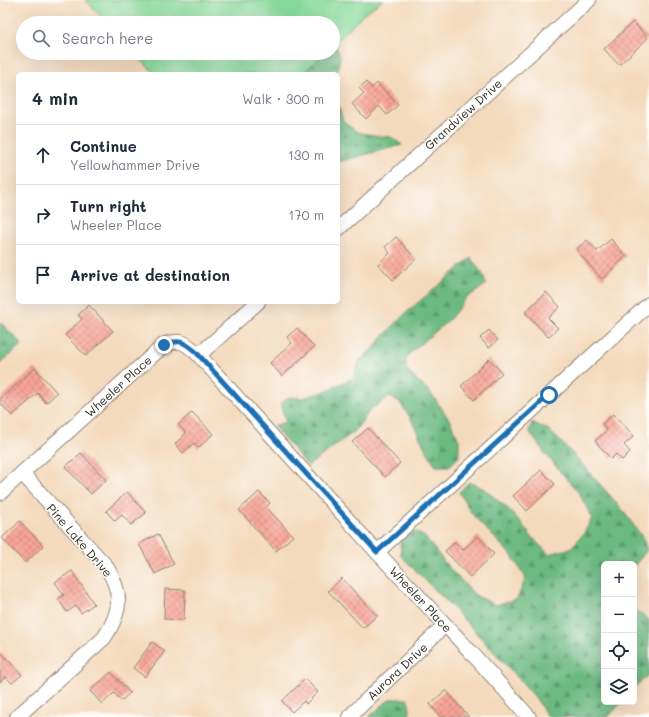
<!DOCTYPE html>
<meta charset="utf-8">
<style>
:root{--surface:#fff;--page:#f2f2f3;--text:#1f2937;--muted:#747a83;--line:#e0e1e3}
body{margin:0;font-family:Mali,sans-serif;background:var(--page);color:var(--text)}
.controls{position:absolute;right:12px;bottom:12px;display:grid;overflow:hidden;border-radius:6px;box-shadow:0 4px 16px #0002}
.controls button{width:36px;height:36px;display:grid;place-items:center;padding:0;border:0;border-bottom:1px solid var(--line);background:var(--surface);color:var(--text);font:20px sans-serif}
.stop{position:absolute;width:12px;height:12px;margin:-9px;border:3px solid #1f6fb2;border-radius:50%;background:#fff}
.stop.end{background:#1f6fb2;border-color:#fff;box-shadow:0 1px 4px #0008}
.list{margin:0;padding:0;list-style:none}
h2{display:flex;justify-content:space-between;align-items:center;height:52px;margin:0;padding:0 16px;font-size:17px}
h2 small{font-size:13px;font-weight:400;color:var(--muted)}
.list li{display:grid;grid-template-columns:26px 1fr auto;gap:12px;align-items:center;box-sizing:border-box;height:60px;padding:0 16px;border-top:1px solid var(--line)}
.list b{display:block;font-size:15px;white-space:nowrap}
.list p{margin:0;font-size:13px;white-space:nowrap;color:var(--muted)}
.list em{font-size:13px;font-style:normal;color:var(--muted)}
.icon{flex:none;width:22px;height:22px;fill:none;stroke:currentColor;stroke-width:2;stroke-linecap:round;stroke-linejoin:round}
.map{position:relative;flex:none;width:649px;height:717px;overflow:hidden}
.search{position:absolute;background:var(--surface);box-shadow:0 4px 16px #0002;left:16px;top:16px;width:324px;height:44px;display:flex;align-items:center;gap:10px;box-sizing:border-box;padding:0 14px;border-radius:22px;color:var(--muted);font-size:15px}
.panel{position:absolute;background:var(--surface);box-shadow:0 4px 16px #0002;left:16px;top:72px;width:324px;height:232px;border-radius:6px}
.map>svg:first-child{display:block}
.grass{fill:#86d99a;stroke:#588262}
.forest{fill:url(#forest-firs);stroke:#4c7256}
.building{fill:url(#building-cross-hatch)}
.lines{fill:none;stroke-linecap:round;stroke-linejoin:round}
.street-casing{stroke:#908274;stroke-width:16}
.street{stroke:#fff;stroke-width:14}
.route{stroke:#1f6fb2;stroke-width:5}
.labels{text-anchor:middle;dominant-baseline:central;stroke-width:3;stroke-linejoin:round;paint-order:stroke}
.street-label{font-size:12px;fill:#2b2b2b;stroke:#fdfcf7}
</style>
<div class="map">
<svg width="649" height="717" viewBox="0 0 649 717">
<defs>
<pattern id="forest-firs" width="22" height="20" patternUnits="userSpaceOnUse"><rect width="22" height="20" fill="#6cb982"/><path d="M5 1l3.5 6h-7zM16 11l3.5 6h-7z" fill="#59976b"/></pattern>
<pattern id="building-cross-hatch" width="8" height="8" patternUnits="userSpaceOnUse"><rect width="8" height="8" fill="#f9a498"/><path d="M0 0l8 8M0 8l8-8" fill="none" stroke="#ca867c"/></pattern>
</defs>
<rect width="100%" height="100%" fill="#fdfcf7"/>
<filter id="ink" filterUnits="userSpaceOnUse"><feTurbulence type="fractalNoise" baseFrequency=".025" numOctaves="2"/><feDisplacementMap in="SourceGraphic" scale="8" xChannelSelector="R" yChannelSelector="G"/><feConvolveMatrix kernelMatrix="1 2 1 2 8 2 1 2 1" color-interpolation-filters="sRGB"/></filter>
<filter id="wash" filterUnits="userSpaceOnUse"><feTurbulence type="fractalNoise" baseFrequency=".012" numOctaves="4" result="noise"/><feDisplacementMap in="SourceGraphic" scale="16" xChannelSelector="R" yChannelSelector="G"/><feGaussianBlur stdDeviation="0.9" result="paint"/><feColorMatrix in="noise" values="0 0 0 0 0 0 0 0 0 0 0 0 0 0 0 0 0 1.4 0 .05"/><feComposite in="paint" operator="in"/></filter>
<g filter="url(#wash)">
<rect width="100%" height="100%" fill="#f4dabd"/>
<g class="grass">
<polygon points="85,0 383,0 366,12 333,44 333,23 107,23"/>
<polygon points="135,53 324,53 302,74 155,74"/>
</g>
<g class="forest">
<polygon points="335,43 340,57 337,74 302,74 324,53 333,53 333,44"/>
<polygon points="338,104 343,121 357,132 377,136 391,137 402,145 338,162"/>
<polygon points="471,258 482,273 486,284 479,290 467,297 450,319 410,353 406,359 406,368 411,375 429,391 449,419 459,440 459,457 449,466 436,466 425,448 411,419 399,401 389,397 371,409 355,431 308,466 273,426 286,422 280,404 289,397 303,398 323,392 353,378 360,360 374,348 384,335 408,311"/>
<polygon points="0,323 1,323 22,344 0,364"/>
<polygon points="532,422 549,430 576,457 621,508 643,538 647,550 634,566 634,564 604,564 604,702 622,702 608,717 548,717 535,697 520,680 452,607 401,556 400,540 411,529 425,537 450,569 475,595 496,605 517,599 526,578 512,556 472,514 459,492 469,482 483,488 513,513 532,537 549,554 571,548 584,533 592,518 579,493 546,455 529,431"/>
<polygon points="634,608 649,620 649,674 634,688"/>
<polygon points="390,699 408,699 410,710 409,717 369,717"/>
</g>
<g id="blocks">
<g class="building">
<polygon points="633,22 648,38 619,65 604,49"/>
<polygon points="366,82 372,88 377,83 398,105 387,115 379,106 366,119 352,104 364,93 359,88"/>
<polygon points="396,237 416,259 393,280 378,264 390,253 385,247"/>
<polygon points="611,239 626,256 602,279 576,250 587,240 597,251"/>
<polygon points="546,292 560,307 548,318 558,328 548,337 525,312"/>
<polygon points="89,305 113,331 86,356 65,335 82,319 78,315"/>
<polygon points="297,328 314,347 282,376 270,363 292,343 287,337"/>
<polygon points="489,330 498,340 489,348 480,338"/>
<polygon points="489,359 502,373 474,400 461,386"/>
<polygon points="35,368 57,393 46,403 38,393 12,416 0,403 0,399"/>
<polygon points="192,412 213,434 198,448 194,443 183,453 175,444 186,433 178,425"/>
<polygon points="613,414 634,436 624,445 630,452 622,460 616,454 611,459 595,441 607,430 602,424"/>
<polygon points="368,428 400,463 385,477 352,442"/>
<polygon points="81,453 106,480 91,494 65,467"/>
<polygon points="541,470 555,484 527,511 513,496"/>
<polygon points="127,492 146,513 131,525 122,515 115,521 106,511"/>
<polygon points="259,492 270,503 266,507 293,536 276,551 239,510"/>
<polygon points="20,521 43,546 25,563 2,538"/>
<polygon points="158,534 174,564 155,574 139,544"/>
<polygon points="478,536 494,554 470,577 445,551 455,542 463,550"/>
<polygon points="72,571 94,604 81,613 76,606 67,612 58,599 64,595 55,582"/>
<polygon points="342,578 377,616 363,628 328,591"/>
<polygon points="165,589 185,590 184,620 164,619"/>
<polygon points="152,642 165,651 145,677 133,668"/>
<polygon points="0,651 22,675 12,683 6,677 0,682"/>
<polygon points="111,672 130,693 121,701 114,693 102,704 90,691"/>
<polygon points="305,679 318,692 306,704 304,701 292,712 282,701"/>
<polygon points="446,690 469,717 440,717 430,704"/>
</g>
</g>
</g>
<g filter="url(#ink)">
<use href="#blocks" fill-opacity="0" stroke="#908274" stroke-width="1"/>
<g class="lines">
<g class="street-casing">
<g id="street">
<polyline points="338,229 589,0"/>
<polyline points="199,355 258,302"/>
<path d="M0,493L164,345C180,339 183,341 196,352L377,552L469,650L529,717"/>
<polyline points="377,552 649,304"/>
<path d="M17,717L104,638C122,611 123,593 106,566L22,473"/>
<polyline points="349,717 445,625"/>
</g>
</g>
<use href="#street" class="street"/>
</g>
</g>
<g class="lines" filter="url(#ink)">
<path class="route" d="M164,345C180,339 183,341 196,352L377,552L549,395"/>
</g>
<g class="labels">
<g class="street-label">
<text transform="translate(463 114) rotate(-42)">Grandview Drive</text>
<text transform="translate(118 386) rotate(-42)">Wheeler Place</text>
<text transform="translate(80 540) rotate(49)">Pine Lake Drive</text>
<text transform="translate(421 599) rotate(47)">Wheeler Place</text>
<text transform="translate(397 671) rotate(-43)">Aurora Drive</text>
</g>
</g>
</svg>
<div class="controls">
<button>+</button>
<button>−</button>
<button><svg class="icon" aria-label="locate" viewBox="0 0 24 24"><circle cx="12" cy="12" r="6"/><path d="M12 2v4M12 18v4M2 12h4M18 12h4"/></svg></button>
<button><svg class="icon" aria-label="layers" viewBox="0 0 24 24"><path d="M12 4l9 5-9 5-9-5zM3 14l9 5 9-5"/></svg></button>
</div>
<div class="stop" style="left:549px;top:395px"></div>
<div class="stop end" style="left:164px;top:345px"></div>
<div class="search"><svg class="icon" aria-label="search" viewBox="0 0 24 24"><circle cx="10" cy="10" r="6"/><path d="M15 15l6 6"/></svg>Search here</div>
<section class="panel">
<h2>4 min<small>Walk · 300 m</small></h2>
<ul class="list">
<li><svg class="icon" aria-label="ahead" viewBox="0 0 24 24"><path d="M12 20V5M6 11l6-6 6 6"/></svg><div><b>Continue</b><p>Yellowhammer Drive</p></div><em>130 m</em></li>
<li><svg class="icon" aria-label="right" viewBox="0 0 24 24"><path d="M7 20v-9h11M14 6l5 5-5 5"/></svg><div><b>Turn right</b><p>Wheeler Place</p></div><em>170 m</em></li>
<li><svg class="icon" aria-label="arrive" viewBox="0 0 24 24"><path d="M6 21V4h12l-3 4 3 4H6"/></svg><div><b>Arrive at destination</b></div></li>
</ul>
</section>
</div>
